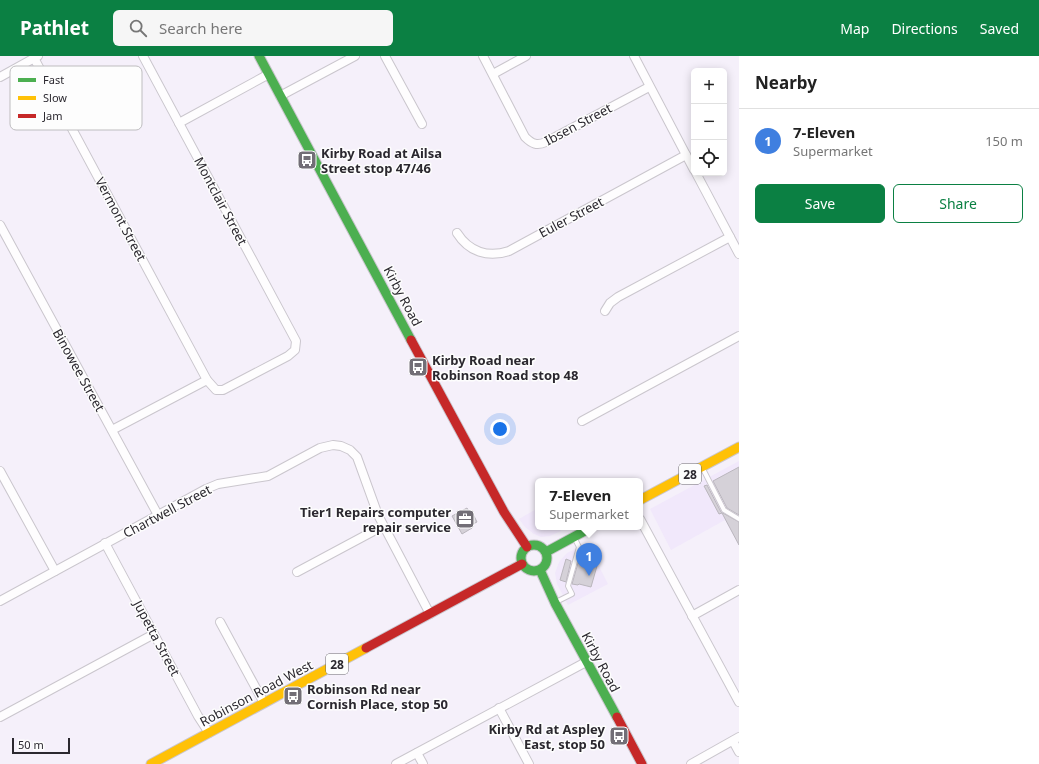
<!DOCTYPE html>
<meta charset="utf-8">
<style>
:root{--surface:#fff;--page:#f6f6f6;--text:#222;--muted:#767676;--line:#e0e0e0;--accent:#0b8043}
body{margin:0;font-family:"Noto Sans",sans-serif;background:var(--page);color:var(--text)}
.controls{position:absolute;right:12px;top:12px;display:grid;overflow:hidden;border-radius:6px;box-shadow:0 2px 10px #0003}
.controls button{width:36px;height:36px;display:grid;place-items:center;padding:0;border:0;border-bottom:1px solid var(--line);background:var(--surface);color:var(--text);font:20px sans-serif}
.scale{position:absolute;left:12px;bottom:10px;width:58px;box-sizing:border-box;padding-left:4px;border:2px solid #2b282f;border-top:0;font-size:11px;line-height:14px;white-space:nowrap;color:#2b282f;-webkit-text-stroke:3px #fdfdfd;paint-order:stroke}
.you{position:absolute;left:500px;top:373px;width:14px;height:14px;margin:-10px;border:3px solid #fff;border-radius:50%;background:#1a73e8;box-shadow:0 0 0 6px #1a73e833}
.badge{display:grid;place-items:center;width:26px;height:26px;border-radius:50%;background:var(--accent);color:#fff;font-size:13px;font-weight:700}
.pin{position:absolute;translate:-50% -33px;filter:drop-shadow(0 1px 2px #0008)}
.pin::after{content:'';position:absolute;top:21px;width:14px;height:12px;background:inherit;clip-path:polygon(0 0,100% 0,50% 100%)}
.popup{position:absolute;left:535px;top:422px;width:108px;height:52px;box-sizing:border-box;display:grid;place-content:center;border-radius:6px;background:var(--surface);filter:drop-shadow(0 1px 3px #0005);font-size:13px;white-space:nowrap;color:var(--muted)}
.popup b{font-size:15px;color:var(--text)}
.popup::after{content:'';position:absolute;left:50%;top:100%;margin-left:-8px;border:8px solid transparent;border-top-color:var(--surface)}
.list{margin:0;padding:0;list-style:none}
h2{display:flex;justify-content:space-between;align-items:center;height:52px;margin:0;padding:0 16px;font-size:17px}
h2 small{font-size:13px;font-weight:400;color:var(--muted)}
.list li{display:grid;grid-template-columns:26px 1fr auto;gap:12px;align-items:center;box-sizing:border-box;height:64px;padding:0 16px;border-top:1px solid var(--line)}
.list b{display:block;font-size:15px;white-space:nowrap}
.list p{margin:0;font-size:13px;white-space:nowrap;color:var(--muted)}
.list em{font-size:13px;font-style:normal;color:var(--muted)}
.actions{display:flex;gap:8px;padding:12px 16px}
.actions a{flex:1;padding:9px 0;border:1px solid var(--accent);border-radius:6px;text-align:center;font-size:14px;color:var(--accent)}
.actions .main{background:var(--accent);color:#fff}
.icon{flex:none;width:22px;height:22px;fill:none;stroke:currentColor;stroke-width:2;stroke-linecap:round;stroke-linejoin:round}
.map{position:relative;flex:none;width:739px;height:708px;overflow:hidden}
header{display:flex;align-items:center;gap:24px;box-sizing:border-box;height:56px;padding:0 20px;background:var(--accent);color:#fff}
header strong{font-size:19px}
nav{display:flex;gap:22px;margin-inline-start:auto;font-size:14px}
.search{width:280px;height:36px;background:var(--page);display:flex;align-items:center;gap:10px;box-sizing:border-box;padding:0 14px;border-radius:6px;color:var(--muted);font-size:15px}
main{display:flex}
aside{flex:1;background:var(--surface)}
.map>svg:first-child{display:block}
.built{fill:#f1e8fb}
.building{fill:#d5d1d8;stroke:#bab6bd}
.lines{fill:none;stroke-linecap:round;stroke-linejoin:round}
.lane-casing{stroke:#cac6cd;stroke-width:6}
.street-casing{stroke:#cac6cd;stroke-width:10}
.fast-casing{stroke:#cac6cd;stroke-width:11}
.slow-casing{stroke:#cac6cd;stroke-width:11}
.jam-casing{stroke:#cac6cd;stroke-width:11}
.lane{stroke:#fefdfe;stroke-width:4}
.street{stroke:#fefdfe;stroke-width:8}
.fast{stroke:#4caf50;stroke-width:9}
.slow{stroke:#ffc107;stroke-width:9}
.jam{stroke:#c62828;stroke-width:9}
.labels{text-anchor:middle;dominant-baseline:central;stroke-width:3;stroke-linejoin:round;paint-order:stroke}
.shield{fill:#fdfdfd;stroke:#6a686d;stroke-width:1}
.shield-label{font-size:12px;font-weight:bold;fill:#2b282f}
.street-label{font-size:13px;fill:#2b282f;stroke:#fdfdfd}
.poi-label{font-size:13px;font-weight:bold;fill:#2b282f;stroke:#fdfdfd;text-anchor:start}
.key{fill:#fdfdfd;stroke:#bebdbf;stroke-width:1}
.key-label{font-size:11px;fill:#2b282f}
</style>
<header>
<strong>Pathlet</strong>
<div class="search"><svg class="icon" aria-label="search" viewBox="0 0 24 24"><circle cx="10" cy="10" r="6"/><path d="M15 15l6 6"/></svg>Search here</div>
<nav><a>Map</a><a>Directions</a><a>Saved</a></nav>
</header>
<main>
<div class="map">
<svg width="739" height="708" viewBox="0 0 739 708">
<rect width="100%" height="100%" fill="#f5f0fa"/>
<g class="built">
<polygon points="739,405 739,489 725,464 671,494 650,453"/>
<polygon points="538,452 538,471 558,471 561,475 550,480 541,481 534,478 525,471 519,463"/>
<polygon points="587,487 608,528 568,549 557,528 555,517 559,506 567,497"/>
</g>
<g class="building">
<polygon points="739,411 739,459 727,452 713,425"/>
<polygon points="707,429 721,456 739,466 739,489 722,457 719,458 704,430"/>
<polygon points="467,452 470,457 472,456 477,466 471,469 472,472 462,478 452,460"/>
<polygon points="566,503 571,505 566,526 560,524"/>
<polygon points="589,506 597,510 591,531 579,528 578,529 572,528 578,507 588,510"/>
</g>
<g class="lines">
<g class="lane-casing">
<g id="lane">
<polyline points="703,413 724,454 739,463"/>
<polyline points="556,546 572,538 568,530 579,491 575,483"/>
</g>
</g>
<g class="street-casing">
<g id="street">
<polyline points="385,0 422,68"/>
<path d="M483,0L525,81C532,88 537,90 546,86L649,31"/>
<polyline points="634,0 694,114"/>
<polyline points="34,2 207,324 216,334 223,334 288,300 295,294 296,285 143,0"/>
<polyline points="493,18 526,0"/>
<polyline points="0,21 38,0"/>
<polyline points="280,40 355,0"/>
<polyline points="179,67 269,18"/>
<polyline points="696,117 739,198"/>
<polyline points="0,169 158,459"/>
<path d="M457,177C469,196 488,202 509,195L686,99"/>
<polyline points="605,255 610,247 618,241 730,181"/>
<polyline points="582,365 739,280"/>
<polyline points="112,374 207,324"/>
<polyline points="0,415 55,515"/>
<polyline points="640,463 739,646"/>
<polyline points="105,487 198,660 209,677"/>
<polyline points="297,516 383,470"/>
<polyline points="0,545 206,433 218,428 268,420 320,392 333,389 341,390 350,394 357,401 378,459 430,558"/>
<polyline points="692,560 739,534"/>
<polyline points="220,566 264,647"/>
<polyline points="499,652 529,708"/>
<polyline points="0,661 154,578"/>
<polyline points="733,685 739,696"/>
<polyline points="417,697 423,708"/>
<polyline points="396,708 586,606"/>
<polyline points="691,708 739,681"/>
</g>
</g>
<g class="fast-casing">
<g id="fast">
<polyline points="259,0 411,284"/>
<circle cx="534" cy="502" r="13"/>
<polyline points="546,496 592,471"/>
<polyline points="540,514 555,547 617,661"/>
</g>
</g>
<g class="slow-casing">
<g id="slow">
<polyline points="640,444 739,391"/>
<polyline points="151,708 366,592"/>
</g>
</g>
<g class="jam-casing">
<g id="jam">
<polyline points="411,284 504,456 527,491"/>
<polyline points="366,592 522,508"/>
<polyline points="617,661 642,708"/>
</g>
</g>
<use href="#lane" class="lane"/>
<use href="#street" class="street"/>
<use href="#fast" class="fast"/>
<use href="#slow" class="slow"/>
<use href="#jam" class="jam"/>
</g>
<defs>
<g id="bus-square" transform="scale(1)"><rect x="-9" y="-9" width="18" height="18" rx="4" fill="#726e76" stroke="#fdfdfd"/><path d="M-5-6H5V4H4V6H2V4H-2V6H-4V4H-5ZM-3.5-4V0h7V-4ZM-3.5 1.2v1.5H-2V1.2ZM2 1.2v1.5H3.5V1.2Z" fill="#fff"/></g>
<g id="office-square" transform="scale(1)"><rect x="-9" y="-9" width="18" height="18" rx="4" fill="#726e76" stroke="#fdfdfd"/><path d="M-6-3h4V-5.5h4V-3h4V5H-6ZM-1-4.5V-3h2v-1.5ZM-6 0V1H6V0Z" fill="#fff"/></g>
</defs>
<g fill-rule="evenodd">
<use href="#bus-square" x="307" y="104"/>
<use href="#bus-square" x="418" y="311"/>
<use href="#office-square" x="465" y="463"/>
<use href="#bus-square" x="293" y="640"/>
<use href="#bus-square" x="619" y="680"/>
</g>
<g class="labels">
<g class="shield">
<rect x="679" y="408" width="22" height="20" rx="3"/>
<rect x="326" y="598" width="22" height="20" rx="3"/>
</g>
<g class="shield-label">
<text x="690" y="418">28</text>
<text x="337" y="608">28</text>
</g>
<g class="street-label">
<text transform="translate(578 68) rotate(-28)">Ibsen Street</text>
<text transform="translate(221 145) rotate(62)">Montclair Street</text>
<text transform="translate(571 161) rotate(-28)">Euler Street</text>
<text transform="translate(121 163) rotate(62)">Vermont Street</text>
<text transform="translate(403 240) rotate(62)">Kirby Road</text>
<text transform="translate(79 314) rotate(61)">Binowee Street</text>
<text transform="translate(167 455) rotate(-28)">Chartwell Street</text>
<text transform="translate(157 582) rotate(62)">Jupetta Street</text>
<text transform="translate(601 606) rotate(62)">Kirby Road</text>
<text transform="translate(256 637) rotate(-28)">Robinson Road West</text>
</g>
<g class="poi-label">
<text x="321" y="97">Kirby Road at Ailsa<tspan x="321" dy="15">Street stop 47/46</tspan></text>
<text x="432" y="304">Kirby Road near<tspan x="432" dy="15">Robinson Road stop 48</tspan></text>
<text x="451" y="456" text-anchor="end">Tier1 Repairs computer<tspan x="451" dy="15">repair service</tspan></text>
<text x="307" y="633">Robinson Rd near<tspan x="307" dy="15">Cornish Place, stop 50</tspan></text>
<text x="605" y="673" text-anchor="end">Kirby Rd at Aspley<tspan x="605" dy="15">East, stop 50</tspan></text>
</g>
</g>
<rect x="10" y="10" width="132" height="64" rx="6" class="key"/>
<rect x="18" y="22" width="18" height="4" fill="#4caf50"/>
<rect x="18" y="40" width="18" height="4" fill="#ffc107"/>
<rect x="18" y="58" width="18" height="4" fill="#c62828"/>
<g class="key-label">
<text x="43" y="28">Fast</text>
<text x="43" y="46">Slow</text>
<text x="43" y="64">Jam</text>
</g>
</svg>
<div class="controls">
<button>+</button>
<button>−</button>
<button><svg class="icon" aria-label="locate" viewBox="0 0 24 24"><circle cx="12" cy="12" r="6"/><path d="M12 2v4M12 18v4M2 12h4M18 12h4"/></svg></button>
</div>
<div class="scale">50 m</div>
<div class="you"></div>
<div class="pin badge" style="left:589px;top:520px;background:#3f7fe0">1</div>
<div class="popup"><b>7-Eleven</b>Supermarket</div>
</div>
<aside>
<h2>Nearby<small></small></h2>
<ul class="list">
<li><span class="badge" style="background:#3f7fe0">1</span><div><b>7-Eleven</b><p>Supermarket</p></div><em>150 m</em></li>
</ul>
<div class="actions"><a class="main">Save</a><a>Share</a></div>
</aside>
</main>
